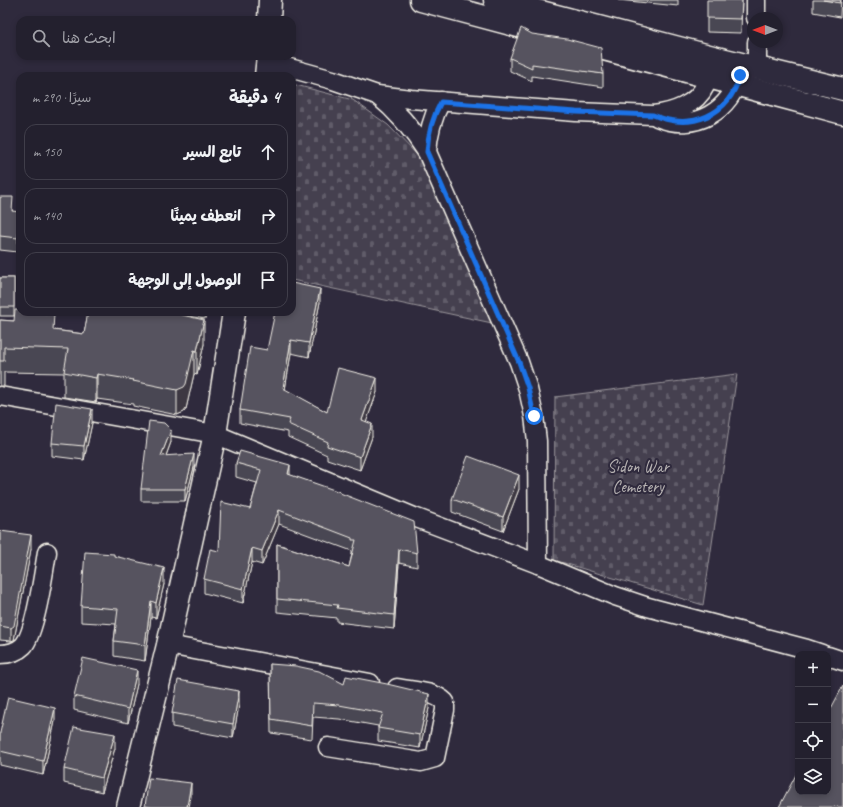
<!DOCTYPE html>
<html lang="ar">
<meta charset="utf-8">
<style>
:root{--surface:#23202e;--page:#2b2836;--text:#f1f3f6;--muted:#a3a3aa;--line:#403e4a}
body{margin:0;font-family:Caveat,"Playpen Sans Arabic",sans-serif;background:var(--page);color:var(--text);direction:rtl}
.controls{position:absolute;right:12px;bottom:12px;display:grid;overflow:hidden;border-radius:8px;box-shadow:0 2px 6px #0003}
.controls button{width:36px;height:36px;display:grid;place-items:center;padding:0;border:0;border-bottom:1px solid var(--line);background:var(--surface);color:var(--text);font:20px sans-serif}
.compass{position:absolute;left:747px;top:12px;width:36px;height:36px;border-radius:50%;background:var(--surface);box-shadow:0 2px 6px #0003;rotate:270deg}
.stop{position:absolute;width:12px;height:12px;margin:-9px;border:3px solid #1a73e8;border-radius:50%;background:#fff}
.stop.end{background:#1a73e8;border-color:#fff;box-shadow:0 1px 4px #0008}
.list{margin:0;padding:0;list-style:none}
h2{display:flex;justify-content:space-between;align-items:center;height:52px;margin:0;padding:0 16px;font-size:17px}
h2 small{font-size:13px;font-weight:400;color:var(--muted)}
.list li{display:grid;grid-template-columns:26px 1fr auto;gap:12px;align-items:center;box-sizing:border-box;height:56px;margin:0 8px 8px;padding:0 8px;border:1px solid var(--line);border-radius:12px}
.list b{display:block;font-size:15px;white-space:nowrap}
.list em{font-size:13px;font-style:normal;color:var(--muted)}
.icon{flex:none;width:22px;height:22px;fill:none;stroke:currentColor;stroke-width:2;stroke-linecap:round;stroke-linejoin:round}
.map{position:relative;flex:none;width:843px;height:807px;overflow:hidden;direction:ltr}
.search{position:absolute;background:var(--surface);box-shadow:0 2px 6px #0003;left:16px;top:16px;width:280px;height:44px;display:flex;align-items:center;gap:10px;box-sizing:border-box;padding:0 14px;border-radius:12px;color:var(--muted);font-size:15px}
.panel{position:absolute;background:var(--surface);box-shadow:0 2px 6px #0003;left:16px;top:72px;width:280px;height:244px;border-radius:12px;direction:rtl}
.map>svg:first-child{display:block}
.cemetery{fill:url(#cemetery-stones);stroke:#9c989c}
.lines{fill:none;stroke-linecap:round;stroke-linejoin:round}
.minor-casing{stroke:#f4f1e8;stroke-width:21}
.tertiary-casing{stroke:#f4f1e8;stroke-width:25}
.secondary-casing{stroke:#f4f1e8;stroke-width:25}
.minor{stroke:#2f2a3d;stroke-width:18}
.tertiary{stroke:#2f2a3d;stroke-width:22}
.secondary{stroke:#2f2a3d;stroke-width:22}
.wall{fill:#4a4752;stroke:#f4f1e8}
.shaded-wall{fill:#3c3942;stroke:#f4f1e8}
.building{fill:#56525f;stroke:#f4f1e8}
.route{stroke:#1a73e8;stroke-width:5}
.labels{text-anchor:middle;dominant-baseline:central;stroke-width:4;stroke-linejoin:round;paint-order:stroke}
.park-label{font-size:17px;fill:#b7b3b3;stroke:#2f2a3d}
</style>
<div class="map">
<svg width="843" height="807" viewBox="0 0 843 807">
<defs>
<pattern id="cemetery-stones" width="16" height="16" patternUnits="userSpaceOnUse"><rect width="16" height="16" fill="#454050"/><path d="M2 7V4a2 2 0 0 1 4 0v3zM10 15v-3a2 2 0 0 1 4 0v3z" fill="#605c69"/></pattern>
</defs>
<rect width="100%" height="100%" fill="#2f2a3d"/>
<filter id="ink" filterUnits="userSpaceOnUse"><feTurbulence type="fractalNoise" baseFrequency=".025" numOctaves="2"/><feDisplacementMap in="SourceGraphic" scale="8" xChannelSelector="R" yChannelSelector="G"/><feConvolveMatrix kernelMatrix="1 2 1 2 8 2 1 2 1" color-interpolation-filters="sRGB"/></filter>
<g filter="url(#ink)">
<g class="cemetery">
<polygon points="292,84 353,100 388,125 422,160 492,323 292,280"/>
<polygon points="737,374 703,605 554,560 555,397"/>
</g>
<g class="lines">
<g class="minor-casing">
<g id="minor">
<polyline points="756,0 756,18"/>
<polyline points="757,42 757,68"/>
<path d="M268,62L333,80L377,95L411,99L576,112L653,115C673,113 696,105 705,86C708,79 709,71 711,65"/>
<path d="M377,95C397,111 413,130 427,152L519,362L528,389L534,416L537,441L538,564"/>
<path d="M657,117C695,133 731,111 740,73"/>
<path d="M427,152C428,133 432,118 441,101"/>
<polyline points="0,396 215,434 414,517 538,564 615,596 648,607 807,649 822,654"/>
<polyline points="168,645 370,683"/>
<path d="M0,654C8,654 17,652 23,646C35,634 44,571 47,552"/>
<polyline points="828,656 843,661"/>
<path d="M328,747L421,762L435,758L445,710V702C434,691 412,691 397,688"/>
</g>
</g>
<g class="tertiary-casing">
<g id="tertiary">
<polyline points="269,20 270,0"/>
<polyline points="266,76 268,56"/>
<polyline points="128,807 168,645 215,434 234,312"/>
</g>
</g>
<g class="secondary-casing">
<g id="secondary">
<polyline points="421,0 843,113"/>
<polyline points="495,0 713,57 843,89"/>
</g>
</g>
<use href="#minor" class="minor"/>
<use href="#tertiary" class="tertiary"/>
<use href="#secondary" class="secondary"/>
</g>
<g class="wall">
<polygon points="618,0 678,0 678,6"/>
<polygon points="742,0 741,33 707,32 707,18"/>
<polygon points="813,0 841,0 840,17 813,12"/>
<polygon points="510,58 603,74 603,87 532,76 532,81 510,71"/>
<polygon points="0,197 13,211 20,225 18,252 0,250"/>
<rect x="0" y="278" width="14" height="38"/>
<polygon points="320,302 309,357 291,353 285,390 327,412 377,392 366,422 372,437 360,470 327,459 327,455 288,437 288,432 240,423 240,410 267,350"/>
<polygon points="88,312 206,312 205,319 187,316 204,344 197,375 194,374 186,409 184,412 177,415 133,406 133,404 97,399 96,402 64,397 64,373 4,372 4,386 0,386 0,320 14,321 33,313 54,330 84,334"/>
<polygon points="92,423 84,460 52,456 52,443"/>
<polygon points="171,442 166,456 194,467 185,501 141,501 141,489"/>
<polygon points="236,463 290,475 340,493 417,553 417,567 399,563 394,629 337,622 337,618 277,612 277,544 349,567 352,554 352,551 279,524 262,565 252,562 243,603 204,593 204,579 219,551 250,509 257,483 236,477"/>
<polygon points="519,489 503,531 452,512 452,499"/>
<polygon points="0,531 31,549 14,640 11,641 0,640"/>
<polygon points="114,556 164,584 156,618 151,617 145,661 114,656 114,641 116,624 81,622 81,606"/>
<polygon points="270,664 429,708 420,748 378,741 378,726 339,719 313,717 312,739 271,733"/>
<polygon points="137,684 128,723 74,710 74,696"/>
<polygon points="239,705 233,738 172,727 172,713"/>
<polygon points="55,721 43,775 0,765 0,733"/>
<polygon points="115,748 102,792 64,783 64,769"/>
</g>
<g class="shaded-wall">
<polygon points="20,212 20,225 18,252 18,238"/>
<polygon points="320,289 320,302 309,357 309,343"/>
<polygon points="204,320 204,344 197,375 197,351"/>
<polygon points="291,340 291,353 283,402 283,388"/>
<polygon points="194,350 194,374 186,409 184,412 177,415 177,390"/>
<polygon points="97,374 97,399 96,402 96,378"/>
<polygon points="377,378 377,392 362,434 362,420"/>
<polygon points="92,409 92,423 84,460 84,446"/>
<polygon points="372,424 372,437 360,470 360,457"/>
<polygon points="171,430 171,442 161,469 161,456"/>
<polygon points="194,454 194,467 185,501 185,489"/>
<polygon points="290,465 290,479 288,474"/>
<polygon points="519,475 519,489 503,531 503,517"/>
<polygon points="279,510 279,524 262,565 262,551"/>
<polygon points="31,535 31,549 14,640 11,641 11,628"/>
<polygon points="252,548 252,562 243,603 243,589"/>
<polygon points="399,549 399,563 394,629 394,615"/>
<polygon points="164,568 164,584 156,618 156,603"/>
<polygon points="151,601 151,617 145,661 145,645"/>
<polygon points="137,670 137,684 128,723 128,709"/>
<polygon points="239,691 239,705 233,738 233,724"/>
<polygon points="429,694 429,708 420,748 420,735"/>
<polygon points="55,708 55,721 43,775 43,761"/>
<polygon points="115,734 115,748 102,792 102,778"/>
<polygon points="191,783 191,797 189,807 187,807"/>
</g>
<g class="building">
<polygon points="707,0 742,0 741,19 707,18"/>
<polygon points="823,0 841,0 840,3"/>
<polygon points="521,28 532,34 567,39 601,48 603,74 532,64 532,68 510,58"/>
<polygon points="0,197 13,197 12,211 20,212 18,238 0,236"/>
<rect x="0" y="278" width="14" height="29"/>
<polygon points="292,283 320,289 309,343 291,340 283,388 327,412 338,368 377,378 362,420 372,424 360,457 327,446 328,442 288,424 290,419 240,410 250,347 267,350 275,312 292,312"/>
<polygon points="15,310 20,310 20,312 33,312 33,313 54,314 53,330 84,334 88,312 169,312 204,320 197,351 194,350 186,384 184,387 177,390 133,381 134,380 97,374 96,378 64,372 68,349 4,347 4,361 0,361 0,320 14,321"/>
<polygon points="56,403 92,409 84,446 52,443"/>
<polygon points="149,421 164,423 171,430 161,456 194,454 185,489 141,489"/>
<polygon points="240,451 290,465 288,474 340,492 340,493 414,522 417,553 399,549 394,615 337,608 338,605 277,599 277,544 349,567 356,540 352,540 352,538 279,510 262,551 252,548 243,589 204,579 210,549 219,551 221,502 250,509 261,470 236,463"/>
<polygon points="468,456 519,475 503,517 452,499"/>
<polygon points="0,531 31,535 14,626 11,628 0,626"/>
<polygon points="85,552 114,554 114,556 164,568 156,603 151,601 145,645 114,641 118,609 81,606"/>
<polygon points="83,658 137,670 128,709 74,696"/>
<polygon points="270,664 296,666 319,671 344,684 346,676 387,684 429,694 420,735 378,728 383,713 339,705 313,703 312,726 271,719"/>
<polygon points="178,680 239,691 233,724 172,713"/>
<polygon points="843,686 843,807 779,807 798,771 798,792 828,792 828,714"/>
<polygon points="8,697 55,708 43,761 0,751 0,733"/>
<polygon points="74,727 115,734 102,778 64,769"/>
<polygon points="149,778 191,783 187,807 152,807 145,806"/>
</g>
</g>
<g class="lines" filter="url(#ink)">
<path class="route" d="M534,416L528,388L519,362L427,152C428,133 432,118 441,102L576,112L653,115C691,131 729,116 740,75"/>
</g>
<g class="labels">
<g class="park-label">
<text x="638" y="466">Sidon War<tspan x="638" dy="20">Cemetery</tspan></text>
</g>
</g>
</svg>
<div class="controls">
<button>+</button>
<button>−</button>
<button><svg class="icon" aria-label="locate" viewBox="0 0 24 24"><circle cx="12" cy="12" r="6"/><path d="M12 2v4M12 18v4M2 12h4M18 12h4"/></svg></button>
<button><svg class="icon" aria-label="layers" viewBox="0 0 24 24"><path d="M12 4l9 5-9 5-9-5zM3 14l9 5 9-5"/></svg></button>
</div>
<svg class="compass" viewBox="-18 -18 36 36"><path d="M0-13l5 13h-10z" fill="#e53935"/><path d="M0 13l5-13h-10z" fill="#a3a3aa"/></svg>
<div class="stop" style="left:534px;top:416px"></div>
<div class="stop end" style="left:740px;top:75px"></div>
<div class="search"><svg class="icon" aria-label="search" viewBox="0 0 24 24"><circle cx="10" cy="10" r="6"/><path d="M15 15l6 6"/></svg>ابحث هنا</div>
<section class="panel">
<h2>4 دقيقة<small>سيرًا · 290 m</small></h2>
<ul class="list">
<li><svg class="icon" aria-label="ahead" viewBox="0 0 24 24"><path d="M12 20V5M6 11l6-6 6 6"/></svg><div><b>تابع السير</b></div><em>150 m</em></li>
<li><svg class="icon" aria-label="right" viewBox="0 0 24 24"><path d="M7 20v-9h11M14 6l5 5-5 5"/></svg><div><b>انعطف يمينًا</b></div><em>140 m</em></li>
<li><svg class="icon" aria-label="arrive" viewBox="0 0 24 24"><path d="M6 21V4h12l-3 4 3 4H6"/></svg><div><b>الوصول إلى الوجهة</b></div></li>
</ul>
</section>
</div>
